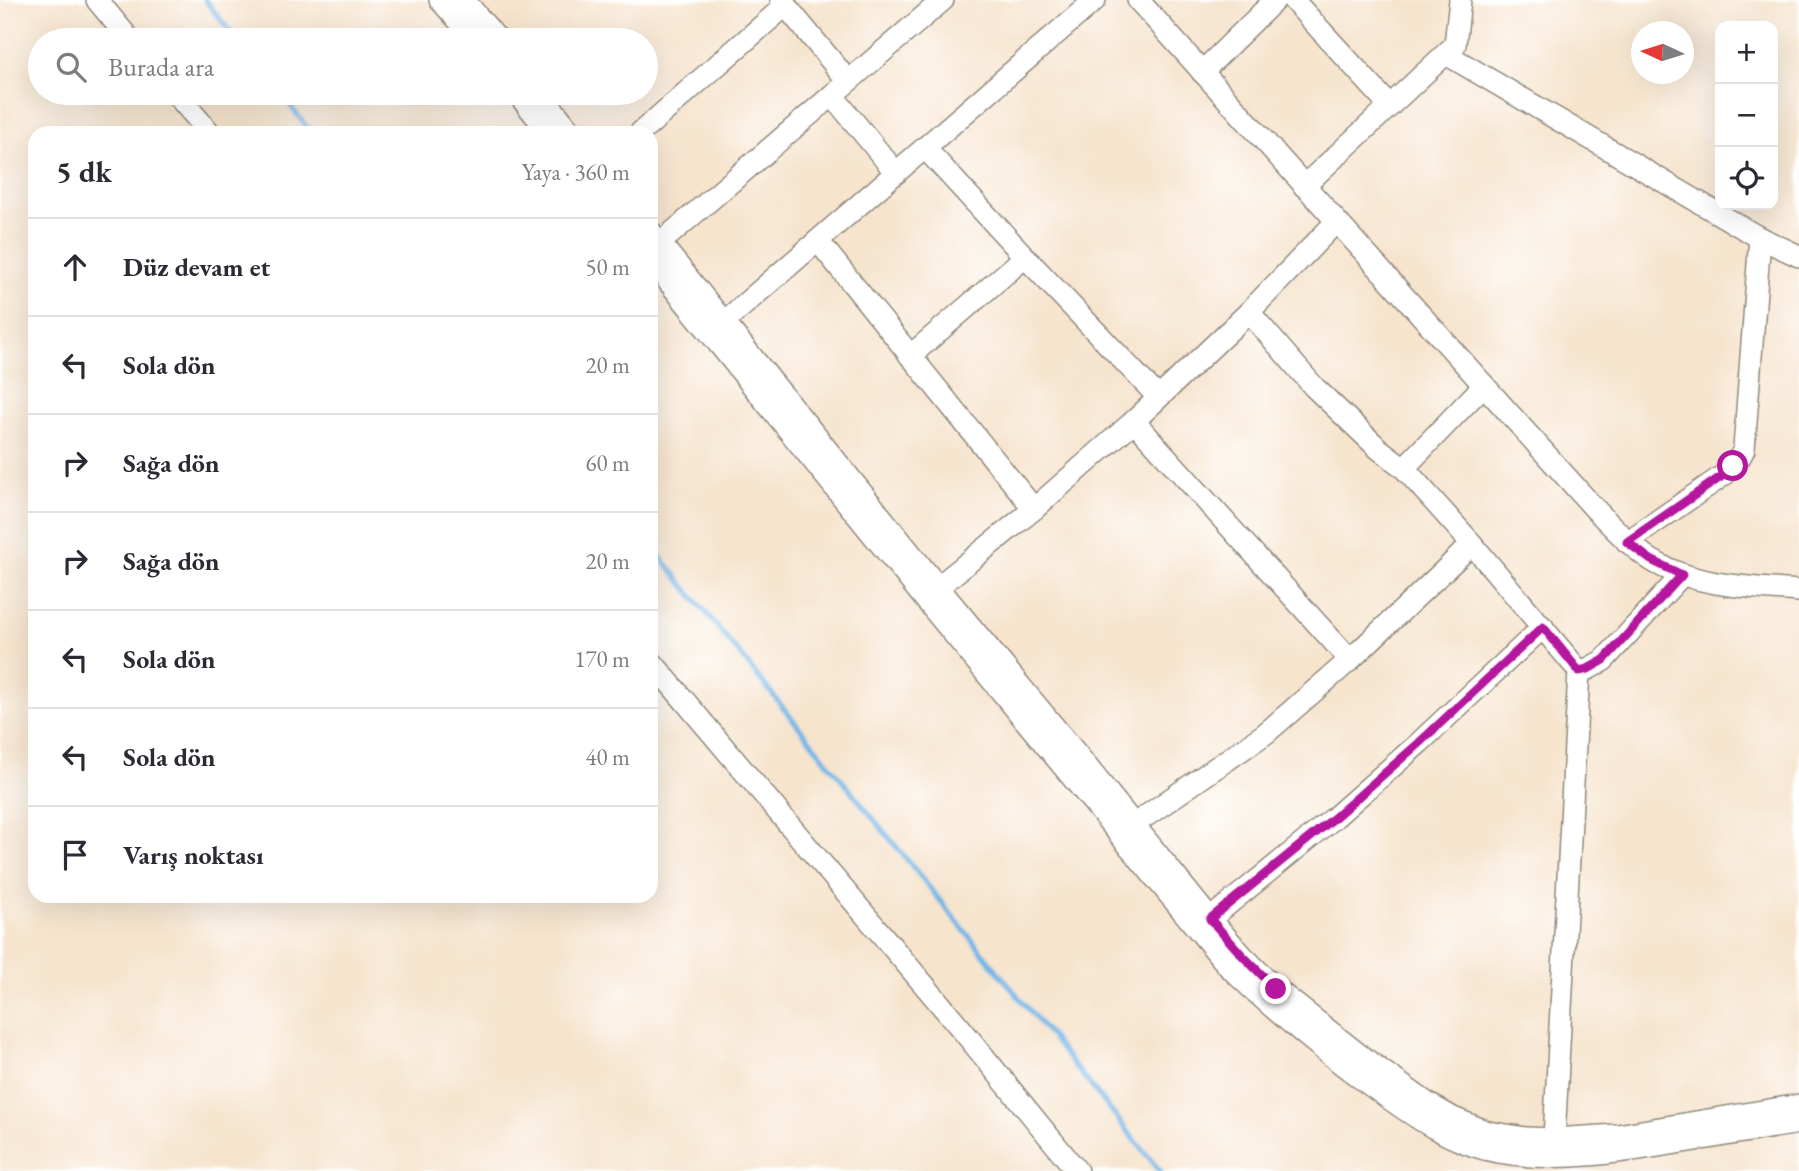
<!DOCTYPE html>
<html lang="tr">
<meta charset="utf-8">
<style>
:root{--surface:#fff;--page:#f2f2f3;--text:#2b2b33;--muted:#7c7c81;--line:#e1e1e2}
body{margin:0;font-family:"EB Garamond",serif;background:var(--page);color:var(--text)}
.controls{position:absolute;right:21px;top:21px;display:grid;overflow:hidden;border-radius:14px;box-shadow:0 7px 28px #0002}
.controls button{width:63px;height:63px;display:grid;place-items:center;padding:0;border:0;border-bottom:2px solid var(--line);background:var(--surface);color:var(--text);font:35px sans-serif}
.compass{position:absolute;left:1631px;top:21px;width:63px;height:63px;border-radius:50%;background:var(--surface);box-shadow:0 7px 28px #0002;rotate:274deg}
.stop{position:absolute;width:21px;height:21px;margin:-16px;border:5px solid #b5179e;border-radius:50%;background:#fff}
.stop.end{background:#b5179e;border-color:#fff;box-shadow:0 2px 7px #0008}
.list{margin:0;padding:0;list-style:none}
h2{display:flex;justify-content:space-between;align-items:center;height:91px;margin:0;padding:0 28px;font-size:30px}
h2 small{font-size:23px;font-weight:400;color:var(--muted)}
.list li{display:grid;grid-template-columns:46px 1fr auto;gap:21px;align-items:center;box-sizing:border-box;height:98px;padding:0 28px;border-top:2px solid var(--line)}
.list b{display:block;font-size:26px;white-space:nowrap}
.list em{font-size:23px;font-style:normal;color:var(--muted)}
.icon{flex:none;width:38px;height:38px;fill:none;stroke:currentColor;stroke-width:2;stroke-linecap:round;stroke-linejoin:round}
.map{position:relative;flex:none;width:1799px;height:1171px;overflow:hidden}
.search{position:absolute;background:var(--surface);box-shadow:0 7px 28px #0002;left:28px;top:28px;width:630px;height:77px;display:flex;align-items:center;gap:18px;box-sizing:border-box;padding:0 24px;border-radius:38px;color:var(--muted);font-size:26px}
.panel{position:absolute;background:var(--surface);box-shadow:0 7px 28px #0002;left:28px;top:126px;width:630px;height:777px;border-radius:21px}
.map>svg:first-child{display:block}
.lines{fill:none;stroke-linecap:round;stroke-linejoin:round}
.stream{stroke:#72b6e8;stroke-width:5}
.minor-casing{stroke:#90887c;stroke-width:24}
.minor{stroke:#fff;stroke-width:21}
.route{stroke:#b5179e;stroke-width:9}
</style>
<div class="map">
<svg width="1799" height="1171" viewBox="0 0 1799 1171">
<rect width="100%" height="100%" fill="#fff"/>
<filter id="ink" filterUnits="userSpaceOnUse"><feTurbulence type="fractalNoise" baseFrequency=".0143" numOctaves="2"/><feDisplacementMap in="SourceGraphic" scale="14" xChannelSelector="R" yChannelSelector="G"/><feConvolveMatrix kernelMatrix="1 2 1 2 8 2 1 2 1" color-interpolation-filters="sRGB"/></filter>
<filter id="wash" filterUnits="userSpaceOnUse"><feTurbulence type="fractalNoise" baseFrequency=".00686" numOctaves="4" result="noise"/><feDisplacementMap in="SourceGraphic" scale="28" xChannelSelector="R" yChannelSelector="G"/><feGaussianBlur stdDeviation="1.57" result="paint"/><feColorMatrix in="noise" values="0 0 0 0 0 0 0 0 0 0 0 0 0 0 0 0 0 1.4 0 .05"/><feComposite in="paint" operator="in"/></filter>
<g filter="url(#wash)">
<rect width="100%" height="100%" fill="#f6e4cd"/>
<g class="lines">
<g class="stream">
<polyline points="205,0 237,40"/>
<polyline points="280,93 312,133"/>
<polyline points="651,545 1160,1171"/>
</g>
</g>
</g>
<g filter="url(#ink)">
<g class="lines">
<g class="minor-casing">
<g id="minor">
<polyline points="97,0 130,40"/>
<polyline points="440,0 476,40"/>
<polyline points="464,0 498,40"/>
<polyline points="781,0 848,81"/>
<path d="M1138,0L1595,509C1613,527 1630,546 1651,560C1695,587 1750,587 1799,591"/>
<polyline points="1293,0 1390,106"/>
<polyline points="1446,54 1760,238 1799,256"/>
<polyline points="1202,72 1275,0"/>
<polyline points="175,93 210,133"/>
<polyline points="517,93 550,133"/>
<polyline points="540,93 572,133"/>
<polyline points="832,95 896,173"/>
<polyline points="640,133 786,5"/>
<polyline points="925,148 1025,257 1158,397"/>
<polyline points="1304,186 1455,45 1460,0"/>
<polyline points="651,232 938,587 1076,753 1210,919 1242,955 1276,989 1357,1053 1427,1103 1453,1118 1488,1132 1526,1138 1554,1139 1617,1135 1799,1105"/>
<polyline points="818,241 1034,509"/>
<polyline points="660,243 943,0"/>
<path d="M651,260L924,598L1229,967C1271,1008 1316,1045 1363,1080C1405,1110 1447,1143 1498,1152C1559,1163 1624,1152 1683,1142C1722,1136 1760,1129 1799,1123"/>
<polyline points="1249,312 1314,387 1379,449 1404,468 1472,544 1579,671"/>
<polyline points="724,322 1095,0"/>
<polyline points="910,356 1025,257"/>
<polyline points="1134,421 1350,660"/>
<polyline points="1404,468 1484,385"/>
<polyline points="1627,542 1725,474 1740,457 1744,449 1760,238"/>
<polyline points="928,595 1034,509 1134,421 1249,312 1336,222"/>
<polyline points="651,661 963,1031 1077,1171"/>
<polyline points="1133,825 1266,733 1350,660 1472,544"/>
<polyline points="1210,919 1334,818 1419,743 1543,627"/>
<polyline points="1554,1139 1579,671 1588,669 1604,660 1682,575"/>
</g>
</g>
<use href="#minor" class="minor"/>
</g>
</g>
<g class="lines" filter="url(#ink)">
<polyline class="route" points="1276,989 1242,955 1210,919 1334,818 1419,743 1543,627 1579,671 1588,669 1604,660 1682,575 1651,560 1627,542 1725,474 1733,466"/>
</g>
</svg>
<div class="controls">
<button>+</button>
<button>−</button>
<button><svg class="icon" aria-label="locate" viewBox="0 0 24 24"><circle cx="12" cy="12" r="6"/><path d="M12 2v4M12 18v4M2 12h4M18 12h4"/></svg></button>
</div>
<svg class="compass" viewBox="-18 -18 36 36"><path d="M0-13l5 13h-10z" fill="#e53935"/><path d="M0 13l5-13h-10z" fill="#7c7c81"/></svg>
<div class="stop" style="left:1733px;top:466px"></div>
<div class="stop end" style="left:1276px;top:989px"></div>
<div class="search"><svg class="icon" aria-label="search" viewBox="0 0 24 24"><circle cx="10" cy="10" r="6"/><path d="M15 15l6 6"/></svg>Burada ara</div>
<section class="panel">
<h2>5 dk<small>Yaya · 360 m</small></h2>
<ul class="list">
<li><svg class="icon" aria-label="ahead" viewBox="0 0 24 24"><path d="M12 20V5M6 11l6-6 6 6"/></svg><div><b>Düz devam et</b></div><em>50 m</em></li>
<li><svg class="icon" aria-label="left" viewBox="0 0 24 24"><path d="M17 20v-9H6M10 6l-5 5 5 5"/></svg><div><b>Sola dön</b></div><em>20 m</em></li>
<li><svg class="icon" aria-label="right" viewBox="0 0 24 24"><path d="M7 20v-9h11M14 6l5 5-5 5"/></svg><div><b>Sağa dön</b></div><em>60 m</em></li>
<li><svg class="icon" aria-label="right" viewBox="0 0 24 24"><path d="M7 20v-9h11M14 6l5 5-5 5"/></svg><div><b>Sağa dön</b></div><em>20 m</em></li>
<li><svg class="icon" aria-label="left" viewBox="0 0 24 24"><path d="M17 20v-9H6M10 6l-5 5 5 5"/></svg><div><b>Sola dön</b></div><em>170 m</em></li>
<li><svg class="icon" aria-label="left" viewBox="0 0 24 24"><path d="M17 20v-9H6M10 6l-5 5 5 5"/></svg><div><b>Sola dön</b></div><em>40 m</em></li>
<li><svg class="icon" aria-label="arrive" viewBox="0 0 24 24"><path d="M6 21V4h12l-3 4 3 4H6"/></svg><div><b>Varış noktası</b></div></li>
</ul>
</section>
</div>
